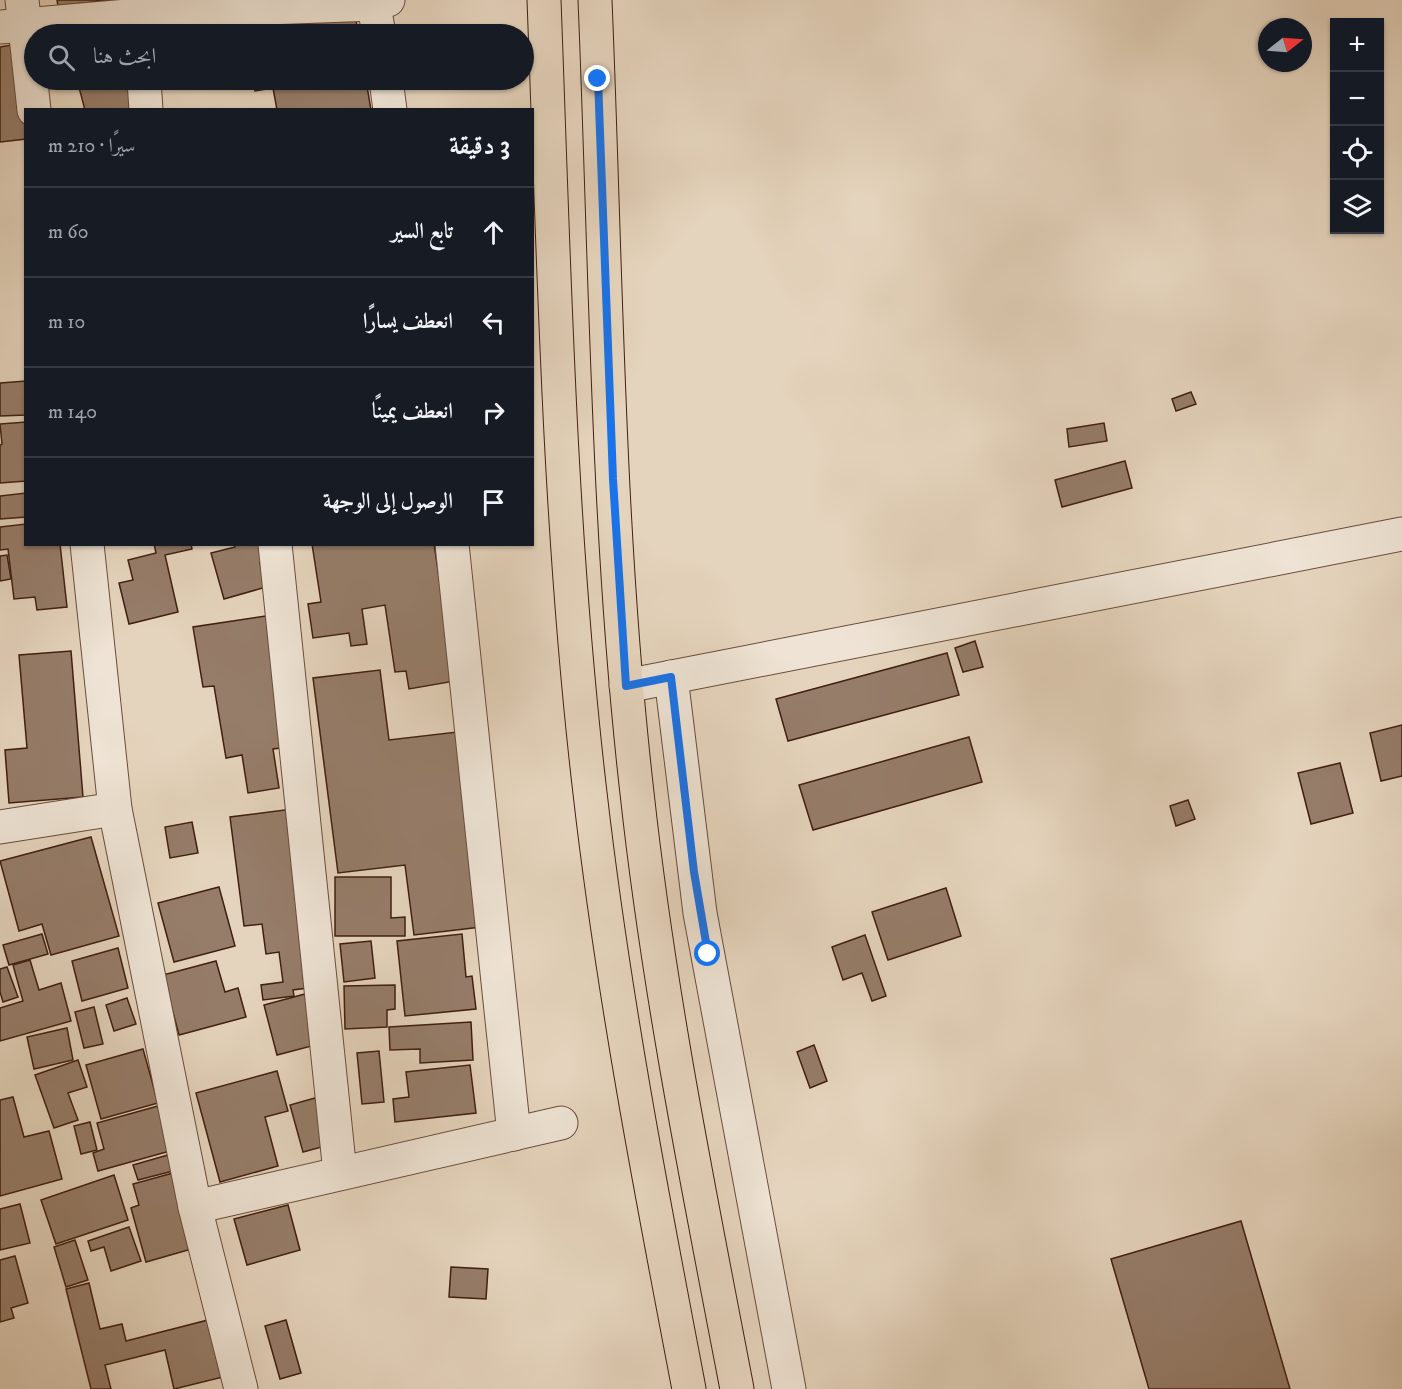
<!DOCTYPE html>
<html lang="ar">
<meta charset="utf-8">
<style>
:root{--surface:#171b24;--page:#20242c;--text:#f1f3f6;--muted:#9ea1a6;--line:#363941}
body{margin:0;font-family:"IM FELL DW Pica",Amiri,serif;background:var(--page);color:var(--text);direction:rtl}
.controls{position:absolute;right:18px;top:18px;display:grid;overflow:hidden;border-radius:0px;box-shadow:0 2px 4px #0004}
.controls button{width:54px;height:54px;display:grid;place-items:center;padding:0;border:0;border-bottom:2px solid var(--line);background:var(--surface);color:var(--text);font:30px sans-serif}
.compass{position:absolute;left:1258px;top:18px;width:54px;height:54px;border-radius:50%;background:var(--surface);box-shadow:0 2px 4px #0004;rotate:73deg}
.stop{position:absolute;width:18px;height:18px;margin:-14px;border:4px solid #1a73e8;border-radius:50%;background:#fff}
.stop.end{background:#1a73e8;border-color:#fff;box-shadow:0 2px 6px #0008}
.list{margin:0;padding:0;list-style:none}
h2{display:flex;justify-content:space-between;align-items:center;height:78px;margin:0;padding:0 24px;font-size:26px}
h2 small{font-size:20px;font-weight:400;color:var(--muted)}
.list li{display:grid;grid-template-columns:39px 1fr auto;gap:18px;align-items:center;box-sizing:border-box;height:90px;padding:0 24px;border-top:2px solid var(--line)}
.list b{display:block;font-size:22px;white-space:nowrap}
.list em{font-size:20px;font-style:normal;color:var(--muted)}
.icon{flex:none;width:33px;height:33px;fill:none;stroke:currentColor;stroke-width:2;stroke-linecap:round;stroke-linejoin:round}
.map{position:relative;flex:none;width:1402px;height:1389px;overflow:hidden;direction:ltr}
.search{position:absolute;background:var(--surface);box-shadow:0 2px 4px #0004;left:24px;top:24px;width:510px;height:66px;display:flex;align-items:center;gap:15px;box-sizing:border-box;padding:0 21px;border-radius:33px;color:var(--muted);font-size:22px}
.panel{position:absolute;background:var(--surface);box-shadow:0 2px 4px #0004;left:24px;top:108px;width:510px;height:438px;border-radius:0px;direction:rtl}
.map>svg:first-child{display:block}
.building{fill:#967d6a;stroke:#401e11;stroke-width:1.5}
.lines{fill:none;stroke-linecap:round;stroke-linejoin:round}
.minor-casing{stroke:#694c3c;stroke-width:35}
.major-casing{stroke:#401e11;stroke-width:35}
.minor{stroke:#eee3d4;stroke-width:33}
.major{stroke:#e5d4bd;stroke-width:33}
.route{stroke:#1a73e8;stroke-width:8}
</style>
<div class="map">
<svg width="1402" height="1389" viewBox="0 0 1402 1389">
<rect width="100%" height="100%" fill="#e5d4bd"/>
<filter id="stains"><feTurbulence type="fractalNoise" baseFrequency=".00333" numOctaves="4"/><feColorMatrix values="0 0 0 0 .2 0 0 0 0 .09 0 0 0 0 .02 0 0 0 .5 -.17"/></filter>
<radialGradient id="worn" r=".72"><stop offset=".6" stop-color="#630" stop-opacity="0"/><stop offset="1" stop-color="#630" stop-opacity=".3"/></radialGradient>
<g class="building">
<polygon points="57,0 110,0 58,6"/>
<polygon points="355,12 358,34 268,34 267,26"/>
<polygon points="262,22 264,34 183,34 240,23 241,26"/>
<polygon points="17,44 26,110 26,139 0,142 0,47"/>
<polygon points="77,80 127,80 135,110 85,110"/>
<polygon points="253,80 366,80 371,110 277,110 273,88 255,91"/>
<polygon points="26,381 26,415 0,416 0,383"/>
<polygon points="1191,392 1196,404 1176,411 1172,399"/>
<polygon points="26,422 26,481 0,483 0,445 2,444 0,424"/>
<polygon points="1104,423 1107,441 1069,447 1067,429"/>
<polygon points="1125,461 1132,488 1062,507 1055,480"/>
<polygon points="26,493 26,517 0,519 0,496"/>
<polygon points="26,524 26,544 60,544 67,607 37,610 35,597 14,599 8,549 0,550 0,527"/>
<polygon points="154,544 191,544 192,549 165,555 178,612 129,624 119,583 133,580 128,560 156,553"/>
<polygon points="235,544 268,544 272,559 260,563 266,587 224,599 211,553 235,547"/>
<polygon points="312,544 434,544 455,681 409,689 406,671 395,672 385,605 362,609 367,644 351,646 349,633 313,638 308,604 321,602"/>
<polygon points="7,555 11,579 0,581 0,556"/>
<polygon points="272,615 289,747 273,749 279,788 248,793 242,755 226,758 214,686 203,687 193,627"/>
<polygon points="975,641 983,667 963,672 955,648"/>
<polygon points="71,651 83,797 9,803 5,750 27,748 19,655"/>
<polygon points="947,653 959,695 788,741 776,699"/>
<polygon points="380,670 389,740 457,732 481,927 414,935 405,865 338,873 313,678"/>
<polygon points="1402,725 1402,776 1381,781 1370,733"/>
<polygon points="969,737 982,782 813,830 799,785"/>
<polygon points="1340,763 1353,813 1311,824 1298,773"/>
<polygon points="1188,800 1195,819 1176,826 1170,806"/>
<polygon points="292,809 315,987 293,990 294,996 263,1000 261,985 283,982 279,952 266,954 262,924 244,926 230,817"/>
<polygon points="192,822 198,853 170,858 165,827"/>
<polygon points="91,837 119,936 51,955 42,924 19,931 0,861"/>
<polygon points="335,877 391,877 391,918 405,917 405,936 335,936"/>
<polygon points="219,887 235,946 174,962 158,903"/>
<polygon points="946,888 961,936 888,960 872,912"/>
<polygon points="42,934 48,954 9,965 3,945"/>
<polygon points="462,934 466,977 472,976 476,1009 405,1016 397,941"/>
<polygon points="865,935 886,996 872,1001 862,973 843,980 832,947"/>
<polygon points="371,941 375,978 344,982 340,944"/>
<polygon points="118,948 128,988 82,1001 72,961"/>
<polygon points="30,960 39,990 61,983 71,1021 0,1041 0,1008 23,1001 13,965"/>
<polygon points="216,961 225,992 238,988 246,1017 179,1035 163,975"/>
<polygon points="7,967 18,997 3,1002 0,992 0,969"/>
<polygon points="395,985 395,1009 387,1010 387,1027 345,1029 344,986"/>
<polygon points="305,994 319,1044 277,1055 264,1005"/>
<polygon points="127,998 136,1024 114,1031 106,1005"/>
<polygon points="94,1007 103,1044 84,1048 75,1012"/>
<polygon points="471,1022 473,1060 420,1063 420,1049 390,1050 389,1027"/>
<polygon points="67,1028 73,1060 34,1069 27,1037"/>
<polygon points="814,1045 827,1081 810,1088 797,1052"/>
<polygon points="143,1049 158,1103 101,1119 86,1065"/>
<polygon points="379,1051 384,1102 362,1104 357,1053"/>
<polygon points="78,1060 87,1087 68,1093 78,1120 54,1128 35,1075"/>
<polygon points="470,1065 476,1113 395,1122 393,1099 409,1097 406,1072"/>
<polygon points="277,1071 288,1111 265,1117 278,1166 220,1182 196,1093"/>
<polygon points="13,1097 24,1137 49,1131 62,1179 0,1196 0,1100"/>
<polygon points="315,1098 329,1145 303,1152 290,1105"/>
<polygon points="158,1106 170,1151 98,1171 93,1153 104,1149 97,1123"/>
<polygon points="90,1122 97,1150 81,1154 74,1126"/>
<polygon points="168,1155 173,1171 138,1180 133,1165"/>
<polygon points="173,1173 195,1248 146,1262 131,1208 139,1205 133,1184"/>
<polygon points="114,1175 128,1220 56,1244 41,1200"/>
<polygon points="20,1204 30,1243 0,1250 0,1209"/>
<polygon points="288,1205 300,1250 247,1265 234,1219"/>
<polygon points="1241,1221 1290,1389 1149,1389 1111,1259"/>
<polygon points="129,1227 141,1261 111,1271 104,1247 91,1251 88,1241"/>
<polygon points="75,1240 88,1280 66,1287 54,1247"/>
<polygon points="15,1256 28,1303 11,1308 14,1318 0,1322 0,1260"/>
<polygon points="451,1267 488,1269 486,1299 449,1297"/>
<polygon points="89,1283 100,1329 122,1324 126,1341 208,1320 223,1377 174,1389 165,1350 105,1365 111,1389 91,1389 66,1289"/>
<polygon points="286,1320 301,1373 280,1379 265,1326"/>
</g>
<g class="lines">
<g class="minor-casing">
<g id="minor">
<polyline points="22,0 34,110"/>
<polyline points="373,0 379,34"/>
<polyline points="0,27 185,11 374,4 388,0"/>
<polyline points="144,80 146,110"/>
<polyline points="386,80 390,110"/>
<polyline points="87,544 115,809 195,1207 241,1389"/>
<polyline points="275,544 340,1173"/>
<polyline points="452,544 514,1134"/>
<polyline points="671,677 700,913 789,1389"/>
<polyline points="626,686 1402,534"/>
<polyline points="0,827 115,809"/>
<polyline points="195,1207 561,1123"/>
</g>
</g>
<g class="major-casing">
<g id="major">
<path d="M544,0C554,264 559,530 590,793C613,993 651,1191 689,1389"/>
<path d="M595,0C606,263 607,531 637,793C659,994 699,1191 737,1389"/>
</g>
</g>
<use href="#minor" class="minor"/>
<use href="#major" class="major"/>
</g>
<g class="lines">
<polyline class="route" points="598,79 613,479 626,686 671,677 694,872 708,954"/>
</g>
<rect width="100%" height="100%" filter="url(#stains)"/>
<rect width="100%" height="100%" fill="url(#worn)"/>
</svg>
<div class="controls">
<button>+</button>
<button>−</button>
<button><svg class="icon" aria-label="locate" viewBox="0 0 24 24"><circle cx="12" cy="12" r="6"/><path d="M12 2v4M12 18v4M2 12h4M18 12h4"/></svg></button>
<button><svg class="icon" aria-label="layers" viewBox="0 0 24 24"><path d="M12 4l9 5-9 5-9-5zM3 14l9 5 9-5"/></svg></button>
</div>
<svg class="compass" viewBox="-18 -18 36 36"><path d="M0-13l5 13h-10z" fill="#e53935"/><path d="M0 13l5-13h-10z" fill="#9ea1a6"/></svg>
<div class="stop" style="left:708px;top:954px"></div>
<div class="stop end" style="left:598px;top:79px"></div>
<div class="search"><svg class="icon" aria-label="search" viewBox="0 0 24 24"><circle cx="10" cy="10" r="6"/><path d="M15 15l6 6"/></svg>ابحث هنا</div>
<section class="panel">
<h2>3 دقيقة<small>سيرًا · 210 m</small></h2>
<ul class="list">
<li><svg class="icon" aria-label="ahead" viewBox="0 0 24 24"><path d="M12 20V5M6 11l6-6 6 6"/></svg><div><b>تابع السير</b></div><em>60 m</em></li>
<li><svg class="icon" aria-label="left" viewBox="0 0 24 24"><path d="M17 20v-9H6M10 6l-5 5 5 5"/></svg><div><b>انعطف يسارًا</b></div><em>10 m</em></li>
<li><svg class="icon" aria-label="right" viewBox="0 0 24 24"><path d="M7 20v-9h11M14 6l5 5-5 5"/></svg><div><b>انعطف يمينًا</b></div><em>140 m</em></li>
<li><svg class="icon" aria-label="arrive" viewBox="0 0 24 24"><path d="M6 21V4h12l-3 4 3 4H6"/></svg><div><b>الوصول إلى الوجهة</b></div></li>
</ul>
</section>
</div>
